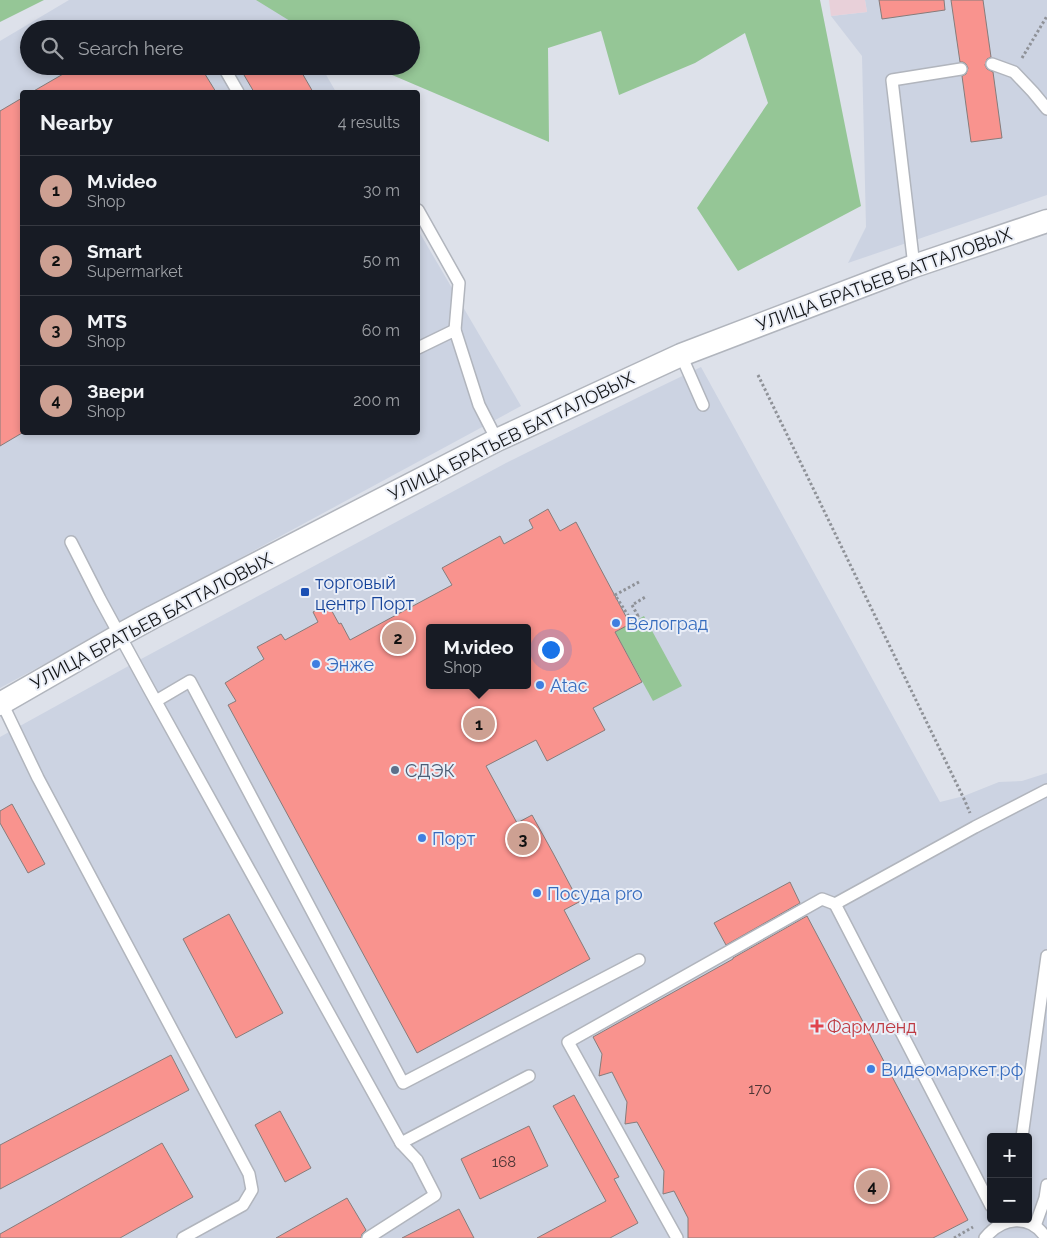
<!DOCTYPE html>
<meta charset="utf-8">
<style>
:root{--surface:#171b24;--page:#242831;--text:#f1f3f6;--muted:#9ea1a6;--line:#363941;--accent:#cda092}
body{margin:0;font-family:Raleway,sans-serif;background:var(--page);color:var(--text)}
.controls{position:absolute;right:15px;bottom:15px;display:grid;overflow:hidden;border-radius:5px;box-shadow:0 2px 8px #0003}
.controls button{width:45px;height:45px;display:grid;place-items:center;padding:0;border:0;border-bottom:1px solid var(--line);background:var(--surface);color:var(--text);font:25px sans-serif}
.you{position:absolute;left:550px;top:649px;width:18px;height:18px;margin:-12px;border:4px solid #fff;border-radius:50%;background:#1a73e8;box-shadow:0 0 0 8px #1a73e833}
.badge{display:grid;place-items:center;width:32px;height:32px;border-radius:50%;background:var(--accent);color:#111;font-size:16px;font-weight:700}
.pin{position:absolute;translate:-50% -50%;border:2px solid #fff;box-shadow:0 1px 5px #0006}
.popup{position:absolute;left:426px;top:624px;width:105px;height:65px;box-sizing:border-box;display:grid;place-content:center;border-radius:5px;background:var(--surface);filter:drop-shadow(0 1px 4px #0005);font-size:16px;white-space:nowrap;color:var(--muted)}
.popup b{font-size:19px;color:var(--text)}
.popup::after{content:'';position:absolute;left:50%;top:100%;margin-left:-10px;border:10px solid transparent;border-top-color:var(--surface)}
.list{margin:0;padding:0;list-style:none}
h2{display:flex;justify-content:space-between;align-items:center;height:65px;margin:0;padding:0 20px;font-size:21px}
h2 small{font-size:16px;font-weight:400;color:var(--muted)}
.list li{display:grid;grid-template-columns:32px 1fr auto;gap:15px;align-items:center;box-sizing:border-box;height:70px;padding:0 20px;border-top:1px solid var(--line)}
.list b{display:block;font-size:19px;white-space:nowrap}
.list p{margin:0;font-size:16px;white-space:nowrap;color:var(--muted)}
.list em{font-size:16px;font-style:normal;color:var(--muted)}
.icon{flex:none;width:28px;height:28px;fill:none;stroke:currentColor;stroke-width:2;stroke-linecap:round;stroke-linejoin:round}
.map{position:relative;flex:none;width:1047px;height:1238px;overflow:hidden}
.search{position:absolute;background:var(--surface);box-shadow:0 2px 8px #0003;left:20px;top:20px;width:400px;height:55px;display:flex;align-items:center;gap:12px;box-sizing:border-box;padding:0 18px;border-radius:28px;color:var(--muted);font-size:19px}
.panel{position:absolute;background:var(--surface);box-shadow:0 2px 8px #0003;left:20px;top:90px;width:400px;height:345px;border-radius:5px}
.map>svg:first-child{display:block}
.built{fill:#ccd3e2;fill-rule:evenodd}
.industrial{fill:#e8d0d9}
.green{fill:#95c696}
.building{fill:#f9938e;stroke:#867c7b;fill-rule:evenodd}
.lines{fill:none;stroke-linecap:round;stroke-linejoin:round}
.service-casing{stroke:#b1b5bd;stroke-width:14}
.minor-casing{stroke:#b1b5bd;stroke-width:25}
.path{stroke:#8f9298;stroke-width:3;stroke-dasharray:2.5 2.5;stroke-linecap:butt}
.service{stroke:#fff;stroke-width:11}
.minor{stroke:#fff;stroke-width:22}
.transit-dot{fill:#1a4fb4;stroke:#eaeef7;stroke-width:2}
.shop-dot{fill:#3f7fe0;stroke:#eaeef7;stroke-width:2}
.service-dot{fill:#5c6f8a;stroke:#eaeef7;stroke-width:2}
.health-dot{fill:#e0444e;stroke:#eaeef7;stroke-width:2}
.labels{text-anchor:middle;dominant-baseline:central;stroke-width:4;stroke-linejoin:round;paint-order:stroke}
.number-label{font-size:15px;fill:#4c3434}
.street-label{font-size:18px;fill:#121416;stroke:#eaeef7}
.transit-label{font-size:18px;fill:#164399;stroke:#eaeef7;text-anchor:start}
.shop-label{font-size:18px;fill:#366cbe;stroke:#eaeef7;text-anchor:start}
.service-label{font-size:18px;fill:#4e5e75;stroke:#eaeef7;text-anchor:start}
.health-label{font-size:18px;fill:#be3a42;stroke:#eaeef7;text-anchor:start}
</style>
<div class="map">
<svg width="1047" height="1238" viewBox="0 0 1047 1238">
<rect width="100%" height="100%" fill="#dde1ea"/>
<g class="built">
<polygon points="69,0 282,0 299,29 29,29 29,66 321,66 336,92 22,92 22,432 418,432 418,230 521,406 0,688 0,41"/>
<polygon points="865,0 1047,0 1047,195 848,263 866,227 862,56 831,16 867,12"/>
<path d="M701,367L940,802L964,796L999,782L1022,781L1047,773V1238H0V737L143,658L506,463L643,395ZM430,628H528V685H430ZM991,1137H1028V1219H991Z"/>
</g>
<polygon class="industrial" points="829,0 865,0 867,12 831,16"/>
<g class="green">
<polygon points="0,0 44,0 0,22"/>
<polygon points="256,0 820,0 861,206 738,271 697,208 768,103 745,33 695,63 619,95 601,31 548,48 549,142 371,66 411,66 411,29 303,29"/>
<polygon points="644,616 682,686 653,701 615,632"/>
</g>
<g class="building">
<polygon points="879,0 944,0 945,10 882,19"/>
<polygon points="951,0 983,0 991,57 987,59 985,65 987,69 993,72 1002,138 971,142 962,76 966,74 968,68 966,64 963,62 960,62"/>
<polygon points="77,66 200,66 216,92 32,92"/>
<polygon points="262,66 298,66 313,92 254,92 244,75"/>
<polygon points="22,98 22,433 0,446 0,111"/>
<path d="M548,509L560,531L576,522L598,564L630,624L615,632L642,682L593,708L605,730L547,761L536,740L486,766L517,823L532,815L553,853L579,902L564,910L590,959L417,1053L228,705L236,701L225,683L264,659L257,647L281,634L285,640L318,622L313,612L328,604L339,624L341,623L350,640L398,614L452,585L442,568L500,536L504,544L533,528L529,520ZM430,628H528V685H430Z"/>
<polygon points="12,804 45,864 28,873 0,823 0,811"/>
<polygon points="790,882 800,903 726,945 714,923"/>
<polygon points="229,914 283,1013 236,1038 183,939"/>
<polygon points="807,916 968,1220 933,1238 688,1238 688,1218 674,1191 663,1194 664,1171 637,1122 625,1124 627,1102 612,1072 599,1076 602,1054 593,1037 733,959 733,958"/>
<polygon points="171,1055 189,1090 0,1189 0,1145"/>
<polygon points="574,1095 619,1177 614,1179 638,1223 610,1238 537,1238 606,1201 553,1106"/>
<polygon points="280,1111 311,1168 285,1182 255,1125"/>
<polygon points="529,1126 548,1166 480,1199 461,1159"/>
<polygon points="162,1143 193,1197 120,1238 0,1238 0,1234"/>
<polygon points="347,1198 366,1230 362,1234 361,1238 276,1238"/>
<polygon points="459,1209 474,1238 402,1238"/>
</g>
<g class="lines">
<g class="service-casing">
<g id="service">
<polyline points="992,64 1014,72 1033,92 1047,109"/>
<polyline points="223,66 238,92"/>
<polyline points="418,210 459,283 455,330"/>
<polyline points="914,266 892,80 961,69"/>
<polyline points="418,348 455,330 479,405 497,440"/>
<polyline points="681,355 703,405"/>
<polyline points="71,542 100,599 149,689 401,1143 529,1076"/>
<polyline points="156,701 190,681 403,1083 639,960"/>
<polyline points="2,703 38,778 249,1174 252,1190 243,1205 183,1238"/>
<polyline points="1022,1137 1047,956"/>
<polyline points="991,1206 835,904 975,827 1047,790"/>
<polyline points="1035,1226 1045,1198 1047,1185"/>
<polyline points="368,1238 435,1195 417,1160 401,1143"/>
<polyline points="677,1238 568,1042 822,899 835,904"/>
<path d="M985,1238C1002,1217 1030,1213 1046,1238"/>
</g>
</g>
<g class="minor-casing">
<polyline id="minor" points="0,704 120,635 153,617 497,440 681,355 914,266 1047,221"/>
</g>
<g class="path">
<polyline points="1022,58 1047,16"/>
<polyline points="758,375 965,801 970,813"/>
<polyline points="639,582 615,595 631,620 638,616 632,605 647,596"/>
<polyline points="954,1238 973,1227"/>
</g>
<use href="#service" class="service"/>
<use href="#minor" class="minor"/>
</g>
<rect class="transit-dot" x="300" y="587" width="10" height="10" rx="2.5"/>
<g class="shop-dot">
<circle cx="616" cy="623" r="5"/>
<circle cx="316" cy="664" r="5"/>
<circle cx="540" cy="685" r="5"/>
<circle cx="422" cy="838" r="5"/>
<circle cx="537" cy="893" r="5"/>
<circle cx="871" cy="1069" r="5"/>
</g>
<circle class="service-dot" cx="395" cy="770" r="5"/>
<path class="health-dot" d="M814.5 1018.5h5v5h5v5h-5v5h-5v-5h-5v-5h5z"/>
<g class="labels">
<g class="number-label">
<text x="760" y="1089">170</text>
<text x="504" y="1162">168</text>
</g>
<g class="street-label">
<text transform="translate(884 279) rotate(-20)">УЛИЦА БРАТЬЕВ БАТТАЛОВЫХ</text>
<text transform="translate(511 436) rotate(-26)">УЛИЦА БРАТЬЕВ БАТТАЛОВЫХ</text>
<text transform="translate(151 621) rotate(-28)">УЛИЦА БРАТЬЕВ БАТТАЛОВЫХ</text>
</g>
<g class="transit-label">
<text x="315" y="582">торговый<tspan x="315" dy="21">центр Порт</tspan></text>
</g>
<g class="shop-label">
<text x="626" y="623">Велоград</text>
<text x="326" y="664">Энже</text>
<text x="550" y="685">Atac</text>
<text x="432" y="838">Порт</text>
<text x="547" y="893">Посуда pro</text>
<text x="881" y="1069">Видеомаркет.рф</text>
</g>
<g class="service-label">
<text x="405" y="770">СДЭК</text>
</g>
<g class="health-label">
<text x="827" y="1026">Фармленд</text>
</g>
</g>
</svg>
<div class="controls">
<button>+</button>
<button>−</button>
</div>
<div class="you"></div>
<div class="pin badge" style="left:479px;top:724px">1</div>
<div class="popup"><b>M.video</b>Shop</div>
<div class="pin badge" style="left:398px;top:638px">2</div>
<div class="pin badge" style="left:523px;top:839px">3</div>
<div class="pin badge" style="left:872px;top:1186px">4</div>
<div class="search"><svg class="icon" aria-label="search" viewBox="0 0 24 24"><circle cx="10" cy="10" r="6"/><path d="M15 15l6 6"/></svg>Search here</div>
<section class="panel">
<h2>Nearby<small>4 results</small></h2>
<ul class="list">
<li><span class="badge">1</span><div><b>M.video</b><p>Shop</p></div><em>30 m</em></li>
<li><span class="badge">2</span><div><b>Smart</b><p>Supermarket</p></div><em>50 m</em></li>
<li><span class="badge">3</span><div><b>MTS</b><p>Shop</p></div><em>60 m</em></li>
<li><span class="badge">4</span><div><b>Звери</b><p>Shop</p></div><em>200 m</em></li>
</ul>
</section>
</div>
